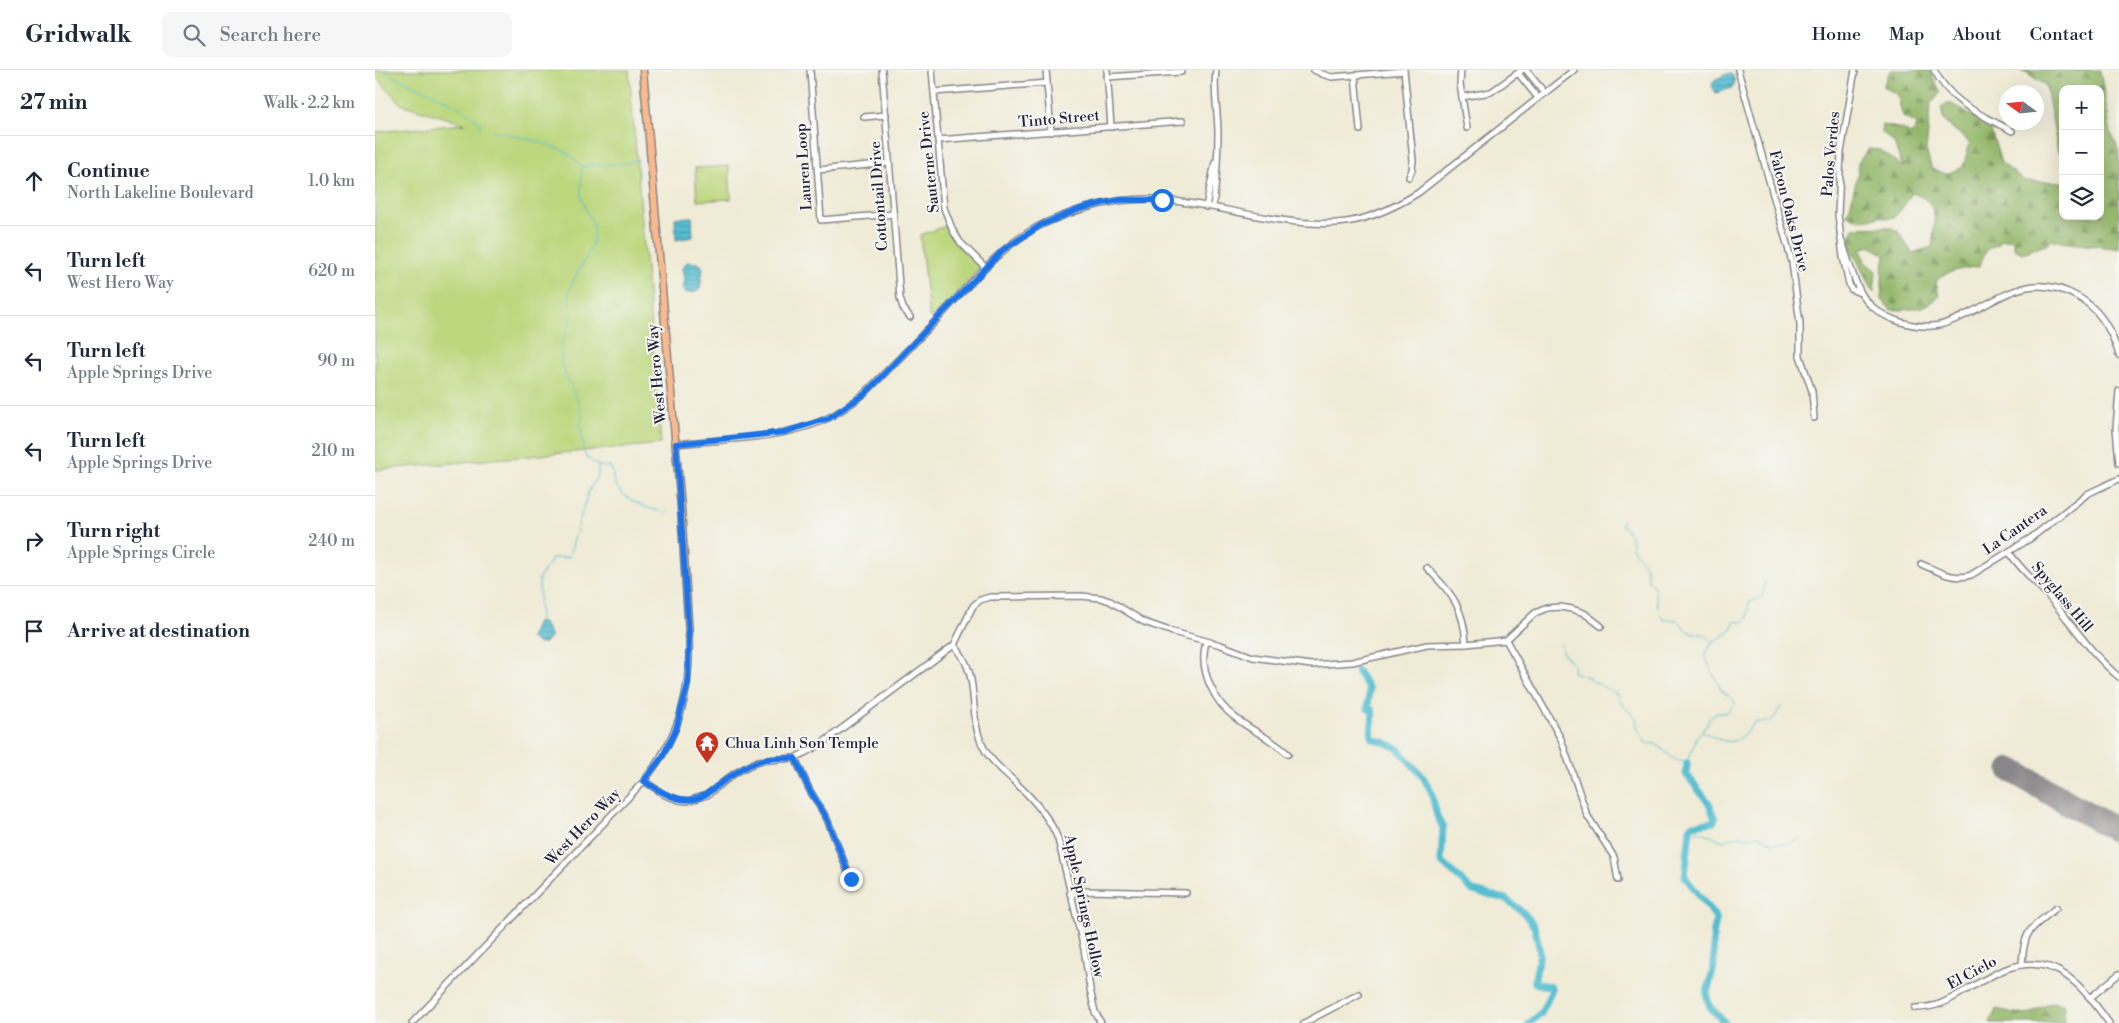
<!DOCTYPE html>
<meta charset="utf-8">
<style>
:root{--surface:#fff;--page:#f6f6f7;--text:#1f2937;--muted:#747a83;--line:#e0e1e3}
body{margin:0;font-family:"Libre Bodoni",serif;background:var(--page);color:var(--text)}
.controls{position:absolute;right:15px;top:15px;display:grid;overflow:hidden;border-radius:10px;box-shadow:0 5px 20px #0002}
.controls button{width:45px;height:45px;display:grid;place-items:center;padding:0;border:0;border-bottom:1px solid var(--line);background:var(--surface);color:var(--text);font:25px sans-serif}
.compass{position:absolute;left:1624px;top:15px;width:45px;height:45px;border-radius:50%;background:var(--surface);box-shadow:0 5px 20px #0002;rotate:285deg}
.stop{position:absolute;width:15px;height:15px;margin:-11px;border:4px solid #1a73e8;border-radius:50%;background:#fff}
.stop.end{background:#1a73e8;border-color:#fff;box-shadow:0 1px 5px #0008}
.list{margin:0;padding:0;list-style:none}
h2{display:flex;justify-content:space-between;align-items:center;height:65px;margin:0;padding:0 20px;font-size:21px}
h2 small{font-size:16px;font-weight:400;color:var(--muted)}
.list li{display:grid;grid-template-columns:32px 1fr auto;gap:15px;align-items:center;box-sizing:border-box;height:90px;padding:0 20px;border-top:1px solid var(--line)}
.list b{display:block;font-size:19px;white-space:nowrap}
.list p{margin:0;font-size:16px;white-space:nowrap;color:var(--muted)}
.list em{font-size:16px;font-style:normal;color:var(--muted)}
.icon{flex:none;width:28px;height:28px;fill:none;stroke:currentColor;stroke-width:2;stroke-linecap:round;stroke-linejoin:round}
.map{position:relative;flex:none;width:1744px;height:953px;overflow:hidden}
header{display:flex;align-items:center;gap:30px;box-sizing:border-box;height:70px;padding:0 25px;background:var(--surface);border-bottom:1px solid var(--line)}
header strong{font-size:24px}
nav{display:flex;gap:28px;margin-inline-start:auto;font-size:18px}
.search{width:350px;height:45px;background:var(--page);display:flex;align-items:center;gap:12px;box-sizing:border-box;padding:0 18px;border-radius:10px;color:var(--muted);font-size:19px}
main{display:flex}
aside{flex:1;background:var(--surface)}
.map>svg:first-child{display:block}
.green{fill:#bcd77d;stroke:#6f7c5c}
.forest{fill:url(#forest-firs);stroke:#5c6d54}
.water{fill:url(#water-rules);stroke:#3c7086}
.lines{fill:none;stroke-linecap:round;stroke-linejoin:round}
.stream{stroke:#55bed1;stroke-width:1}
.river{stroke:#55bed1;stroke-width:7}
.runway{stroke:#888688;stroke-width:25}
.minor-casing{stroke:#888688;stroke-width:8}
.major-casing{stroke:#888688;stroke-width:9}
.minor{stroke:#fff;stroke-width:5}
.major{stroke:#fbba8d;stroke-width:6}
.route{stroke:#1a73e8;stroke-width:6}
.labels{text-anchor:middle;dominant-baseline:central;stroke-width:4;stroke-linejoin:round;paint-order:stroke}
.street-label{font-size:15px;fill:#22223b;stroke:#f6f6f2}
.poi-label{font-size:15px;fill:#22223b;stroke:#f6f6f2;text-anchor:start}
</style>
<header>
<strong>Gridwalk</strong>
<div class="search"><svg class="icon" aria-label="search" viewBox="0 0 24 24"><circle cx="10" cy="10" r="6"/><path d="M15 15l6 6"/></svg>Search here</div>
<nav><a>Home</a><a>Map</a><a>About</a><a>Contact</a></nav>
</header>
<main>
<aside>
<h2>27 min<small>Walk · 2.2 km</small></h2>
<ul class="list">
<li><svg class="icon" aria-label="ahead" viewBox="0 0 24 24"><path d="M12 20V5M6 11l6-6 6 6"/></svg><div><b>Continue</b><p>North Lakeline Boulevard</p></div><em>1.0 km</em></li>
<li><svg class="icon" aria-label="left" viewBox="0 0 24 24"><path d="M17 20v-9H6M10 6l-5 5 5 5"/></svg><div><b>Turn left</b><p>West Hero Way</p></div><em>620 m</em></li>
<li><svg class="icon" aria-label="left" viewBox="0 0 24 24"><path d="M17 20v-9H6M10 6l-5 5 5 5"/></svg><div><b>Turn left</b><p>Apple Springs Drive</p></div><em>90 m</em></li>
<li><svg class="icon" aria-label="left" viewBox="0 0 24 24"><path d="M17 20v-9H6M10 6l-5 5 5 5"/></svg><div><b>Turn left</b><p>Apple Springs Drive</p></div><em>210 m</em></li>
<li><svg class="icon" aria-label="right" viewBox="0 0 24 24"><path d="M7 20v-9h11M14 6l5 5-5 5"/></svg><div><b>Turn right</b><p>Apple Springs Circle</p></div><em>240 m</em></li>
<li><svg class="icon" aria-label="arrive" viewBox="0 0 24 24"><path d="M6 21V4h12l-3 4 3 4H6"/></svg><div><b>Arrive at destination</b></div></li>
</ul>
</aside>
<div class="map">
<svg width="1744" height="953" viewBox="0 0 1744 953">
<defs>
<pattern id="forest-firs" width="22" height="20" patternUnits="userSpaceOnUse" patternTransform="scale(1.25)"><rect width="22" height="20" fill="#95b86c"/><path d="M5 1l3.5 6h-7zM16 11l3.5 6h-7z" fill="#79955a"/></pattern>
<pattern id="water-rules" width="6" height="5" patternUnits="userSpaceOnUse" patternTransform="scale(1.25)"><rect width="6" height="5" fill="#55bed1"/><path d="M0 2.5h6" fill="none" stroke="#469aab"/></pattern>
</defs>
<rect width="100%" height="100%" fill="#f6f6f2"/>
<filter id="ink" filterUnits="userSpaceOnUse"><feTurbulence type="fractalNoise" baseFrequency=".02" numOctaves="2"/><feDisplacementMap in="SourceGraphic" scale="10" xChannelSelector="R" yChannelSelector="G"/><feConvolveMatrix kernelMatrix="1 2 1 2 8 2 1 2 1" color-interpolation-filters="sRGB"/></filter>
<filter id="wash" filterUnits="userSpaceOnUse"><feTurbulence type="fractalNoise" baseFrequency=".0096" numOctaves="4" result="noise"/><feDisplacementMap in="SourceGraphic" scale="20" xChannelSelector="R" yChannelSelector="G"/><feGaussianBlur stdDeviation="1.12" result="paint"/><feColorMatrix in="noise" values="0 0 0 0 0 0 0 0 0 0 0 0 0 0 0 0 0 1.4 0 .05"/><feComposite in="paint" operator="in"/></filter>
<g filter="url(#wash)">
<rect width="100%" height="100%" fill="#efebd6"/>
<g class="green">
<polygon points="0,0 254,0 286,374 0,400 0,62 90,54 26,34 0,6"/>
<polygon points="354,96 356,129 322,131 320,98"/>
<polygon points="571,156 585,178 605,198 561,246 554,247 545,165"/>
</g>
<g class="forest">
<path d="M1515,0H1554L1566,22L1556,33L1551,80L1557,99L1571,104L1588,97L1595,73L1569,51L1566,38L1572,34H1577L1615,57L1626,93L1650,111L1688,112V146H1725V19H1688V87L1683,82L1671,16L1651,2L1644,0H1725L1736,63L1744,80V179C1721,175 1699,175 1677,170L1671,175L1647,183L1640,179L1637,169L1625,170L1624,174C1611,178 1609,183 1605,196C1591,199 1569,200 1561,212L1564,225C1554,240 1533,240 1516,240L1507,230V202L1510,185L1495,176L1486,179L1490,192L1501,201L1499,223L1474,175L1478,158L1514,157L1523,161L1537,183L1557,177C1559,151 1566,132 1537,123C1532,130 1527,140 1520,146C1513,151 1508,146 1501,148C1488,150 1482,152 1471,144L1475,137L1483,103V93L1493,79L1505,80L1528,97L1518,71L1506,62L1507,55L1528,59L1535,64L1540,60L1542,54L1528,47L1522,24L1508,17Z"/>
<polygon points="1677,932 1689,935 1690,953 1615,953 1621,939 1651,945"/>
</g>
<g class="water">
<polygon points="1354,3 1358,6 1360,13 1357,18 1341,23 1337,16 1339,10"/>
<polygon points="317,147 318,167 301,170 300,148"/>
<polygon points="312,192 324,193 328,198 325,219 321,222 310,223 307,219 309,208 307,198"/>
<polygon points="162,552 169,554 176,566 170,573 164,574 155,568"/>
</g>
<g class="lines">
<g class="stream">
<path d="M9,0L13,4C43,18 79,30 105,52V57"/>
<path d="M118,61C133,63 185,76 195,85C200,88 201,93 207,96C207,103 205,121 206,126C211,145 223,152 217,174C213,189 199,205 195,219C191,232 200,244 194,257"/>
<polyline points="208,96 252,93 264,89"/>
<path d="M192,260C175,296 198,310 207,344C208,349 205,353 206,359C207,368 209,377 210,386L223,396L235,397L238,402C235,427 274,440 294,443"/>
<polyline points="1248,450 1246,454 1255,464 1258,479 1271,496 1273,510 1279,517 1283,538"/>
<polyline points="165,553 164,508 178,488 194,487 213,422 223,405 223,396"/>
<polyline points="1337,572 1355,562 1359,552 1367,552 1372,549 1374,532 1388,527 1390,510"/>
<path d="M1186,574C1185,582 1193,590 1199,595L1198,602L1213,607L1219,612L1242,624L1246,633L1261,648L1262,658L1271,673L1281,674L1299,689L1312,693L1322,666L1332,655L1334,649L1342,643H1351L1360,634L1359,630L1346,620L1332,591L1331,584L1337,572C1330,561 1325,565 1314,562L1302,550H1289L1285,544"/>
<path d="M1328,662C1353,674 1360,678 1379,653C1398,650 1395,655 1406,637"/>
<polyline points="1313,768 1322,760 1348,771 1365,766 1373,768 1384,765 1397,773 1412,774 1426,769"/>
</g>
<g class="river">
<path d="M982,601L994,619L993,639L997,640C1000,650 993,660 998,669L1012,673L1023,679L1048,707L1056,721L1062,746L1068,757L1066,792L1098,821L1131,829L1149,843L1159,856L1163,872L1165,883L1160,908V913L1176,917L1177,920L1166,944L1154,953"/>
<polyline points="1312,693 1311,704 1334,733 1340,749 1338,752 1318,755 1315,758 1310,807 1339,845 1341,851 1338,865 1339,897 1332,922 1332,928 1335,937 1350,953"/>
</g>
<polyline class="runway" points="1636,700 1744,762"/>
</g>
</g>
<g filter="url(#ink)">
<g class="lines">
<g class="minor-casing">
<g id="minor">
<polyline points="435,0 446,150 519,144"/>
<polyline points="507,0 525,228 528,238 535,247"/>
<polyline points="557,0 569,138 578,161 585,172 611,198"/>
<polyline points="671,0 676,62"/>
<polyline points="732,0 736,57"/>
<polyline points="939,0 947,4 957,7 1029,1"/>
<polyline points="1029,0 1038,90 1037,100 1034,107"/>
<polyline points="1086,0 1085,14 1092,58"/>
<polyline points="1151,0 1170,23"/>
<polyline points="1363,0 1417,192 1425,254 1425,286 1437,321 1439,348"/>
<polyline points="1480,0 1466,82 1463,144 1468,187 1474,214 1476,219 1485,223"/>
<path d="M1559,0C1577,34 1605,44 1637,61"/>
<polyline points="1143,3 1163,28"/>
<polyline points="980,5 985,60"/>
<polyline points="732,7 806,2"/>
<polyline points="559,22 672,13"/>
<polyline points="1087,27 1116,22 1147,0"/>
<polyline points="489,47 511,45"/>
<polyline points="563,70 808,51"/>
<polyline points="443,100 514,93"/>
<polyline points="831,137 840,92"/>
<path d="M838,137C841,113 843,88 843,63C843,42 838,21 841,0"/>
<path d="M1467,171C1473,188 1477,206 1485,221C1491,234 1506,245 1520,250C1531,254 1545,257 1557,256C1567,256 1577,251 1586,247C1628,228 1655,200 1703,227C1725,239 1737,261 1744,285"/>
<polyline points="1744,321 1741,358 1744,393"/>
<path d="M301,374C348,369 413,369 455,347C468,340 479,332 490,323C516,297 542,271 567,244C597,212 627,174 668,154C703,138 739,128 778,129C839,132 901,157 962,153C991,151 1019,138 1043,123L1199,0"/>
<path d="M1634,482C1645,499 1660,511 1673,526C1697,553 1715,583 1744,607"/>
<path d="M1546,494C1563,501 1578,511 1596,505L1656,468L1712,424L1744,409"/>
<path d="M1052,498C1077,523 1089,538 1091,574"/>
<polyline points="1131,570 1186,669 1212,745 1239,787 1243,810"/>
<path d="M831,572C823,600 839,633 862,649C879,662 897,669 913,684"/>
<path d="M579,575C609,608 590,645 610,680C618,694 631,703 642,714C659,730 675,748 683,769L709,879L715,919L720,942L726,953"/>
<polyline points="420,688 434,719 452,749 477,812"/>
<polyline points="269,711 290,725 304,730 313,731 332,725 360,703 383,691 420,688 446,674 579,575 598,536 605,530 615,527 706,526 726,528 735,531 769,552 798,562 846,575 878,587 936,595 977,592 1052,575 1091,574 1131,570 1160,543 1172,538 1185,537 1197,539 1209,543 1226,556"/>
<polyline points="695,824 710,821 811,823"/>
<path d="M1647,895C1649,858 1655,860 1681,838"/>
<polyline points="1716,927 1744,904"/>
<path d="M1540,938C1563,938 1574,930 1593,919C1605,912 1618,904 1631,899C1681,881 1708,917 1734,953"/>
<path d="M37,953L269,711C305,665 316,624 314,566"/>
<polyline points="929,953 984,924"/>
</g>
</g>
<g class="major-casing">
<polyline id="major" points="268,0 306,437 314,566"/>
</g>
<use href="#minor" class="minor"/>
<use href="#major" class="major"/>
</g>
</g>
<g class="lines" filter="url(#ink)">
<path class="route" d="M476,809L452,749L434,719L420,688C408,689 392,687 381,692C329,713 331,754 269,711L288,686L301,659L313,614L314,566L301,374L410,362L454,348L490,324L628,180L666,155L705,139L729,133L746,130H787"/>
</g>
<defs>
<g id="temple-pin" transform="scale(1.25)"><path d="M0 17L-7.5 6A9.5 9.5 0 1 1 7.5 6Z" fill="#c8321e" stroke="#f6f6f2"/><path d="M0-6L5-2H3V0L6.5 2.5H4V6H1.5V3h-3V6H-4V2.5H-6.5L-3 0V-2H-5Z" fill="#fff"/></g>
</defs>
<g fill-rule="evenodd">
<use href="#temple-pin" x="332" y="673"/>
</g>
<g class="labels">
<g class="street-label">
<text transform="translate(684 49) rotate(-5)">Tinto Street</text>
<text transform="translate(1456 84) rotate(-85)">Palos Verdes</text>
<text transform="translate(554 92) rotate(-96)">Sauterne Drive</text>
<text transform="translate(429 97) rotate(-94)">Lauren Loop</text>
<text transform="translate(504 126) rotate(-94)">Cottontail Drive</text>
<text transform="translate(1414 141) rotate(76)">Falcon Oaks Drive</text>
<text transform="translate(282 304) rotate(-95)">West Hero Way</text>
<text transform="translate(1640 460) rotate(-35)">La Cantera</text>
<text transform="translate(1687 527) rotate(50)">Spyglass Hill</text>
<text transform="translate(208 757) rotate(-46)">West Hero Way</text>
<text transform="translate(709 836) rotate(78)">Apple Springs Hollow</text>
<text transform="translate(1597 903) rotate(-28)">El Cielo</text>
</g>
<g class="poi-label">
<text x="350" y="673">Chua Linh Son Temple</text>
</g>
</g>
</svg>
<div class="controls">
<button>+</button>
<button>−</button>
<button><svg class="icon" aria-label="layers" viewBox="0 0 24 24"><path d="M12 4l9 5-9 5-9-5zM3 14l9 5 9-5"/></svg></button>
</div>
<svg class="compass" viewBox="-18 -18 36 36"><path d="M0-13l5 13h-10z" fill="#e53935"/><path d="M0 13l5-13h-10z" fill="#747a83"/></svg>
<div class="stop" style="left:787px;top:130px"></div>
<div class="stop end" style="left:476px;top:809px"></div>
</div>
</main>
